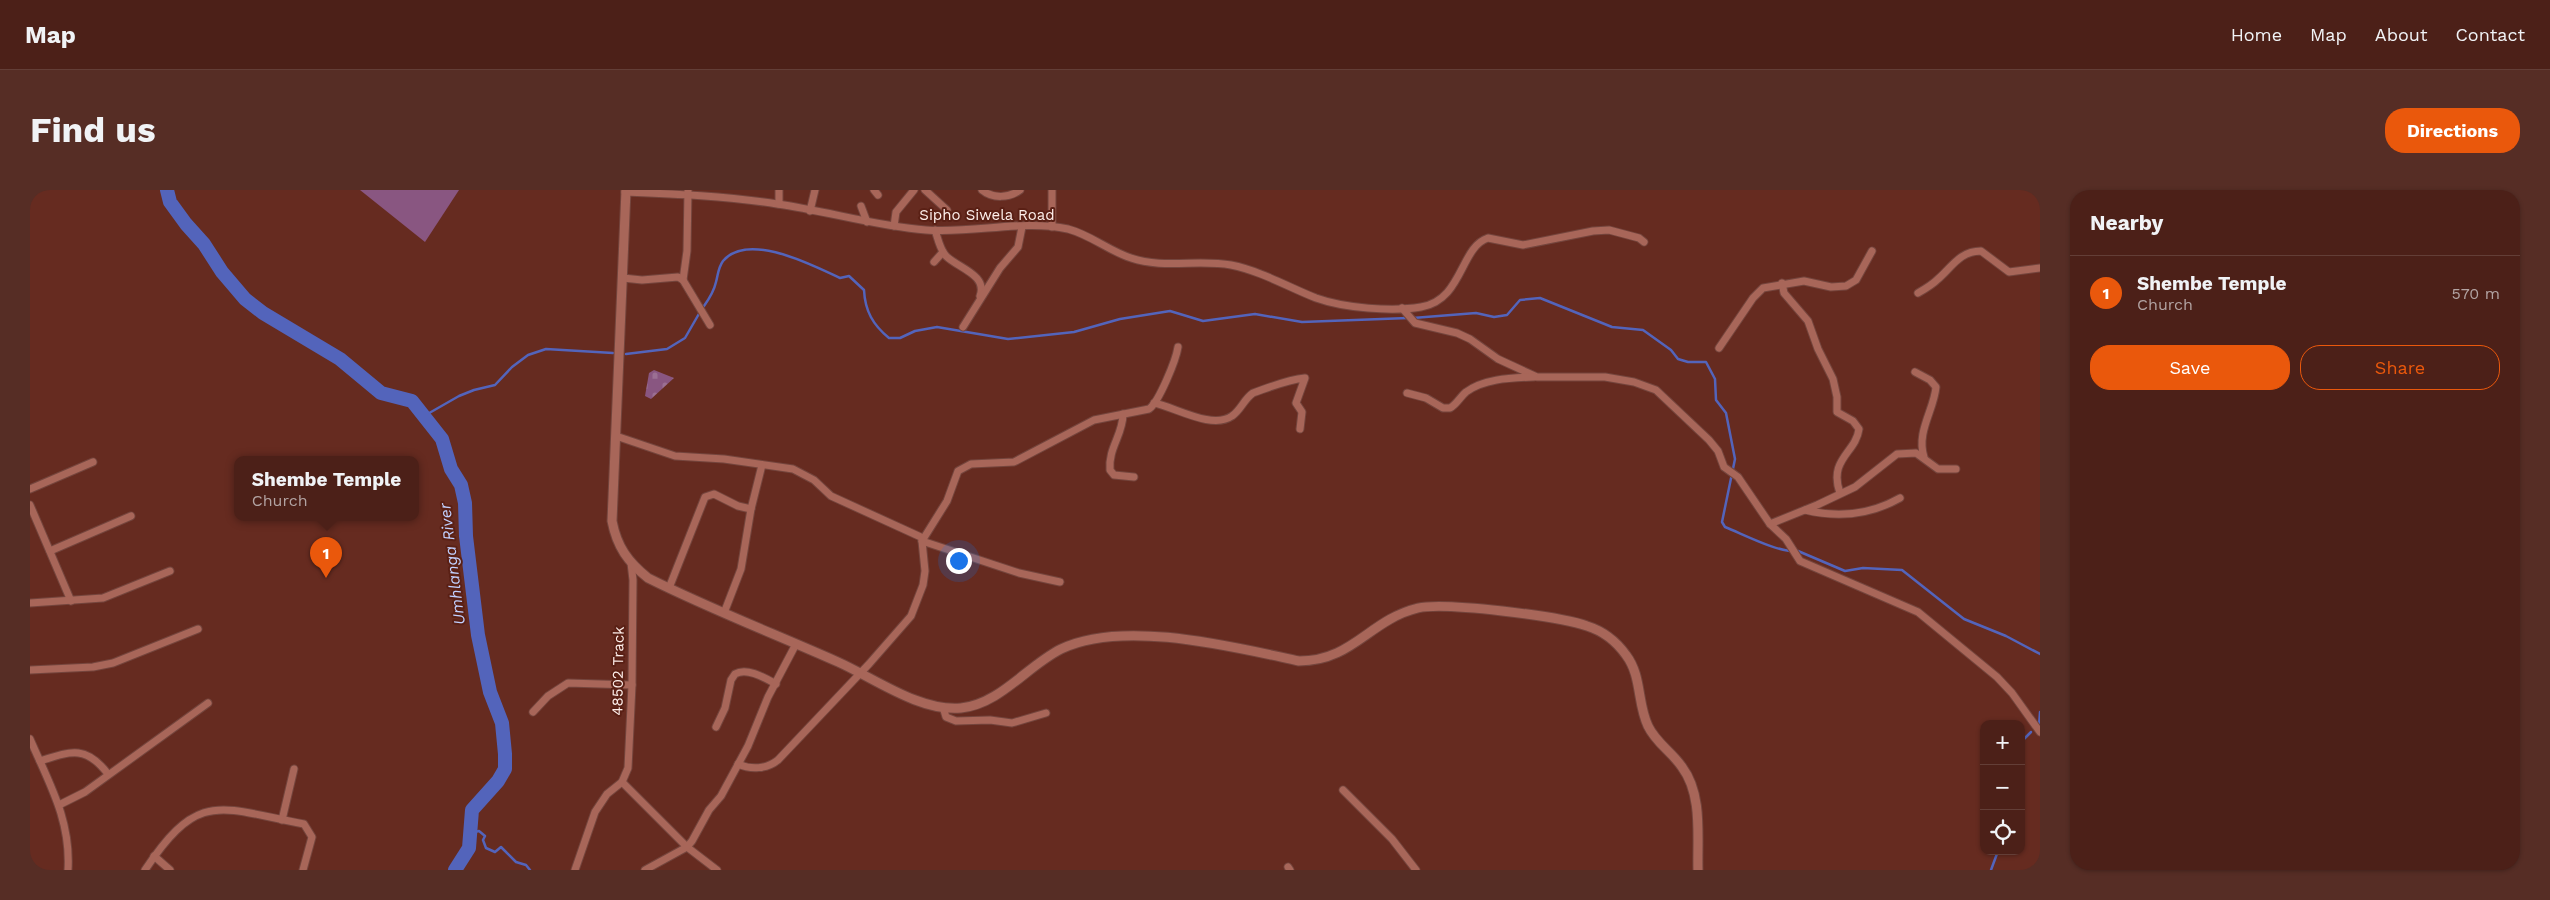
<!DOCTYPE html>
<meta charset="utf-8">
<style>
:root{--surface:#4c2018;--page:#562d25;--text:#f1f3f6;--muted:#b2a3a2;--line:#633e37;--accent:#ea580c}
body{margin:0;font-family:"Work Sans",sans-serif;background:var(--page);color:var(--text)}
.controls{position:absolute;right:15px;bottom:15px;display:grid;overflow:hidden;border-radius:10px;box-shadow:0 1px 4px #0004}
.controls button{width:45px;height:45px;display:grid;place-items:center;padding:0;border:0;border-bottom:1px solid var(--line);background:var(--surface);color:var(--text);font:25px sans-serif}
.you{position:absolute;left:928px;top:370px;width:18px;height:18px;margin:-12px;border:4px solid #fff;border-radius:50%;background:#1a73e8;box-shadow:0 0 0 8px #1a73e833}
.badge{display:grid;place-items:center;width:32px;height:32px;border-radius:50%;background:var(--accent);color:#fff;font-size:16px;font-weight:700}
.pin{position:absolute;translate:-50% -41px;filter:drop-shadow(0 1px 2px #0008)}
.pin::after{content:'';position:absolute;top:26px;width:18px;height:15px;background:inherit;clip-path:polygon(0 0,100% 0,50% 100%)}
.popup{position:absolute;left:204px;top:266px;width:185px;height:65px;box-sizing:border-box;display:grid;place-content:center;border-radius:10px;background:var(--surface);filter:drop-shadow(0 1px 4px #0005);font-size:16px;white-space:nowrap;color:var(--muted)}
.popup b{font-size:19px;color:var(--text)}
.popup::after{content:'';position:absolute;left:50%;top:100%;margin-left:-10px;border:10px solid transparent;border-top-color:var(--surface)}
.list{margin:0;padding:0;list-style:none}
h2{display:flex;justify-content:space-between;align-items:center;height:65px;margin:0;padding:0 20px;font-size:21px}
h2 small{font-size:16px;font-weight:400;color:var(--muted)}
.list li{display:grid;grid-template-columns:32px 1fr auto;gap:15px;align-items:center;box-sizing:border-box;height:75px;padding:0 20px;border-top:1px solid var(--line)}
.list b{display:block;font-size:19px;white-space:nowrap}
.list p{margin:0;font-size:16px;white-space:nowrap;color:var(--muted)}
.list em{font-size:16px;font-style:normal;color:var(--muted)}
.actions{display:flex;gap:10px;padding:15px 20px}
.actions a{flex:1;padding:11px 0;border:1px solid var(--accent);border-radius:20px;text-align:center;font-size:18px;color:var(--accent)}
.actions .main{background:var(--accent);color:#fff}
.icon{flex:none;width:28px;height:28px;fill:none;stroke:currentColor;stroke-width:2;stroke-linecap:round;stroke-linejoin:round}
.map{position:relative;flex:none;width:2010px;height:680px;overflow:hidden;border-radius:20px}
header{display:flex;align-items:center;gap:30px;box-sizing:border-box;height:70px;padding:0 25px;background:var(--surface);border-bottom:1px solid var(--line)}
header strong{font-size:24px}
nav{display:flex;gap:28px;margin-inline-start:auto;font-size:18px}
.intro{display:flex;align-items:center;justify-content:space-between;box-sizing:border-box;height:120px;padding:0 30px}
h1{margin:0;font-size:35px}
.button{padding:12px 22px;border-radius:20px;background:var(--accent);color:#fff;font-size:18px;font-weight:700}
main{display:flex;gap:30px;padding:0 30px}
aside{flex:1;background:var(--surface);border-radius:20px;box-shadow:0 1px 4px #0004}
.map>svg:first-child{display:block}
.cemetery{fill:url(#cemetery-stones)}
.pitch{fill:#895681}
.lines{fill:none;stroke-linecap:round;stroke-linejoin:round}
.stream{stroke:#5364bb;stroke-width:2.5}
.river{stroke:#5364bb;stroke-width:14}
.minor-casing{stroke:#74453d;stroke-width:9}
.tertiary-casing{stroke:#74453d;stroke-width:11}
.minor{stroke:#a86659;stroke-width:7}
.tertiary{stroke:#a86659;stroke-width:9}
.labels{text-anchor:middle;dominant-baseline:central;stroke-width:4;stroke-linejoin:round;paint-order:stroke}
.street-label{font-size:15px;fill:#feefeb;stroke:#5a2015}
.water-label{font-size:16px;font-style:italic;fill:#c2d0fe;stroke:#5a2015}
</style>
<header>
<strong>Map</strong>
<nav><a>Home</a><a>Map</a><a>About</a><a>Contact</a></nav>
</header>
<div class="intro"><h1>Find us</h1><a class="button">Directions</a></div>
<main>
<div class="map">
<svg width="2010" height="680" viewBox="0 0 2010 680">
<defs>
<pattern id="cemetery-stones" width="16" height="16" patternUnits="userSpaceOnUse" patternTransform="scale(1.25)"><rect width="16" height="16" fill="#895681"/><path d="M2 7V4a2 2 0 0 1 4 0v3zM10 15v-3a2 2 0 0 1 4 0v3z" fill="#9b6f93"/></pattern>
</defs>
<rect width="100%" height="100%" fill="#662b20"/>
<polygon class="cemetery" points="624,180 644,188 621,209 615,206 619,183"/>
<polygon class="pitch" points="330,0 429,0 395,52"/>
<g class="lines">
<g class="stream">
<path d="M674,116C679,109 684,101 686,92C688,85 688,78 693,71C718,41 784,76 810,88L819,86L834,100C835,121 843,135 859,148H870L885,141L907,137L978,149L1044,142L1090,129L1140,121L1173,131L1225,124L1272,132L1378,128"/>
<path d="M1383,128L1446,123L1464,127L1477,125L1490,110L1510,108L1582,137L1613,140L1641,160L1648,169L1658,172H1676L1685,189L1686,210L1696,223L1705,269L1692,332L1695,337C1713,344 1751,364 1768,361L1815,381L1833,378L1872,380L1934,429L1976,446L2010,464"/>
<polyline points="596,164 637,159 655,148 670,122"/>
<polyline points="394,226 429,206 444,200 465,195 482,177 498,165 516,159 583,163"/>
<polyline points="2009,536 2010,522"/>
<polyline points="1991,552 2001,542"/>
<polyline points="440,643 449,641 455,646 453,650 456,658 465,662 471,657 486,672 496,675 500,680"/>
<polyline points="1961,680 1968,661"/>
</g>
<polyline class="river" points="137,0 140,12 156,34 174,54 192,82 215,109 233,123 310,169 351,203 382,211 412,249 421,279 431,295 435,313 436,346 448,445 460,502 472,533 475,564 475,579 468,591 442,620 439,658 425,680"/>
<g class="minor-casing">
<g id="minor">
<polyline points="844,0 848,5"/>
<polyline points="895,0 917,20"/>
<path d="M952,0C963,9 979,8 990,0"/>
<path d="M595,2C646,4 696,6 747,14C797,21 845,36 896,40C943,44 992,29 1038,39C1061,45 1079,61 1101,68C1133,79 1168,69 1201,75C1231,81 1258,97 1286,108C1314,118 1362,122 1391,117C1433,110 1430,57 1458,48L1493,55L1563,41L1579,40L1609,48L1614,52"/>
<polyline points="749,14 749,0"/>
<polyline points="831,16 837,32"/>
<polyline points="780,21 785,0"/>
<polyline points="864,36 866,22 884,0"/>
<polyline points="1022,37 1022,0"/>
<path d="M905,40C908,49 910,60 916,66C928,78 958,85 950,106"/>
<polyline points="904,72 913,62"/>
<polyline points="593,88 612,90 648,87 653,90 680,135"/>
<polyline points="653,90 657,61 658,0"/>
<path d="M1752,93L1754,103L1778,131L1788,159L1803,189L1807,207V222L1823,231L1829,239C1826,263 1798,269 1810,303"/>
<path d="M1888,103C1895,99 1902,95 1908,89C1922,77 1930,61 1951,61L1979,82L2010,78"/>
<polyline points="1372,118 1385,133 1427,143 1440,149 1468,169 1507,187 1575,187 1604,192 1626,200 1679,250 1688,261 1694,277 1708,287 1740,334 1756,349 1770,371 1888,422 1967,487 1982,503 2010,542"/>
<polyline points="933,137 970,78 988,57 992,37"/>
<polyline points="1689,158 1723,108 1733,98 1774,91 1801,97 1816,96 1826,90 1842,61"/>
<path d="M1885,182L1900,190L1906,197C1904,220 1886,242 1894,267"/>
<path d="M1377,203L1396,208L1413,218H1420C1427,214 1430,207 1436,202C1455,188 1483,188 1504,187"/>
<path d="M1124,213C1145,217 1182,240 1202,226C1211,220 1214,209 1223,203C1240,197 1256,190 1275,188L1266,213L1272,222L1270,239"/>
<path d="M1093,224C1093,245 1078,258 1080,280L1084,285L1104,287"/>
<polyline points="586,246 645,266 694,269 763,279 784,290 801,306 893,348"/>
<polyline points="0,299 63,272"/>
<polyline points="0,315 41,411"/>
<path d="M1775,320C1808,328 1840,325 1870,308"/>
<polyline points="1740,334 1787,315 1825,297 1867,264 1886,263 1908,279 1926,279"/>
<polyline points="892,351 989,383 1030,392"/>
<polyline points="20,361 101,326"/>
<polyline points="639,398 675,307 684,304 708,316 721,319"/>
<polyline points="0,413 73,408 140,381"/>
<polyline points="694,423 711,379 721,319 732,275"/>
<polyline points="0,480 63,477 83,473 168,439"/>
<polyline points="913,517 916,527 926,531 960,530 982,533 1016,523"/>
<polyline points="503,522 518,506 538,493 602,495"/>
<path d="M686,537L695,518L701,490L705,484C717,477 735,488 746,494"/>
<path d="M0,549C19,593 41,630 38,680"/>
<path d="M10,571C41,561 56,555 78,584"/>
<path d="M708,574C721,580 737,579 748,570L839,474L881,426L893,395L895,381L892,351L917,311L928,281L941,274L984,272L1064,230L1119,219C1129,212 1146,170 1148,157"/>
<polyline points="592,592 657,657 687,680"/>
<polyline points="1313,600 1362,649 1386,680"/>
<polyline points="29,615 55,602 178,513"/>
<polyline points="252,630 264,579"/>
<polyline points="124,666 140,680"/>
<polyline points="1258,677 1260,680"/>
<path d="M115,680C169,599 189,618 274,634L282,647L273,680"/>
<polyline points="545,680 565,622 577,604 592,592 598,578 602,495 603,390 601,373"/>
<polyline points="615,680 657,657 662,651 679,620 691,606 718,556 738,507 766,454"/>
</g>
</g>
<g class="tertiary-casing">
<path id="tertiary" d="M596,0L582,331C587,357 598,372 618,388C680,419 745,444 808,472C844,488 890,522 931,518C970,514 997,476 1031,459C1093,429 1203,457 1269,471C1323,471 1339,430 1388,418C1415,412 1529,426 1557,436C1573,441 1586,451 1596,465C1612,486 1607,513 1618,536C1626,553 1642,562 1652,577C1673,605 1667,647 1668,680"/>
</g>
<use href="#minor" class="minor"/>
<use href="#tertiary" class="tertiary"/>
</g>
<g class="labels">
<g class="street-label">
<text x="957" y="25">Sipho Siwela Road</text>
<text transform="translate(588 481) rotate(-89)">48502 Track</text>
</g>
<g class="water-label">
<text transform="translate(422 374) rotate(-97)">Umhlanga River</text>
</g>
</g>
</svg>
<div class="controls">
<button>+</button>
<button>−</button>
<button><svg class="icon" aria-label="locate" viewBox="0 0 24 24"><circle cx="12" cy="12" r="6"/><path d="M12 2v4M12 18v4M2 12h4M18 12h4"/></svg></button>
</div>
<div class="you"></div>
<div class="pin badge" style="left:296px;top:388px">1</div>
<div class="popup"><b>Shembe Temple</b>Church</div>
</div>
<aside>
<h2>Nearby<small></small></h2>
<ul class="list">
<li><span class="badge">1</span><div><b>Shembe Temple</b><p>Church</p></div><em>570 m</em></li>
</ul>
<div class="actions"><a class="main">Save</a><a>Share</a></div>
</aside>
</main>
